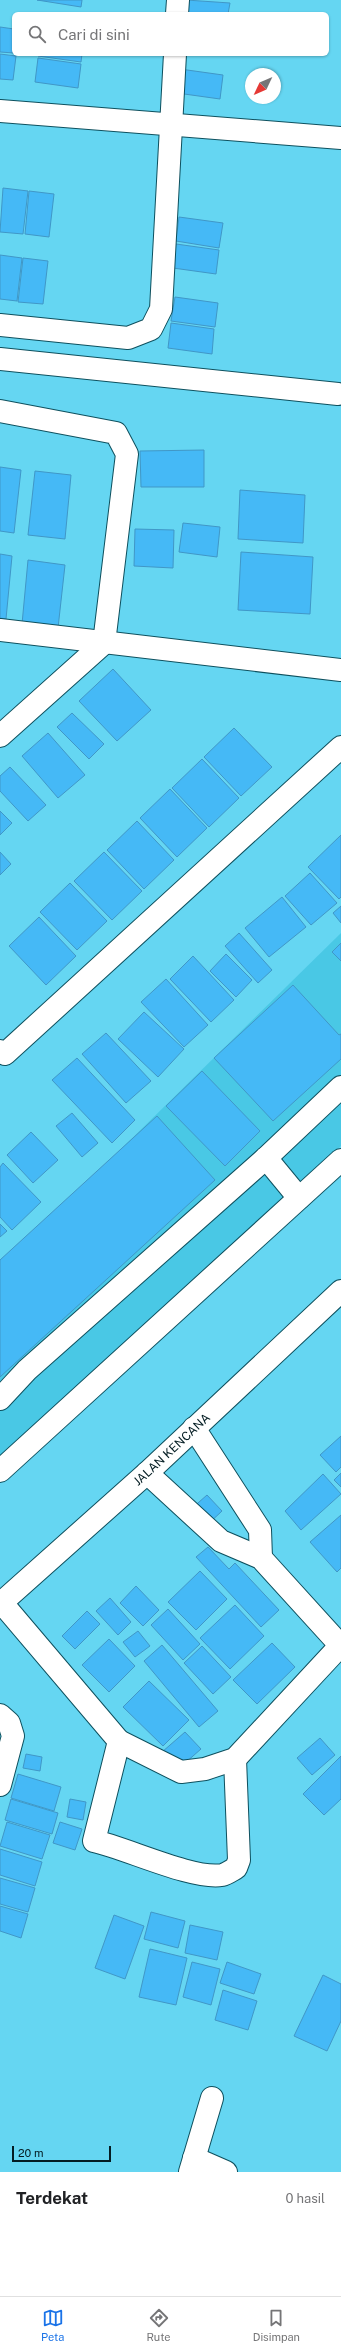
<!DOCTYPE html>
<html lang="id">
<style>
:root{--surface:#fff;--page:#f6f6f6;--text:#202124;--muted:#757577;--line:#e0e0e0;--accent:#1a73e8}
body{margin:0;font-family:"Public Sans",sans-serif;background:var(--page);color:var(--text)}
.compass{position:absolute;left:245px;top:68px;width:36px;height:36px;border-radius:50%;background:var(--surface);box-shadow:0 1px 3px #0004;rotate:226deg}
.scale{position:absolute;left:12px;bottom:10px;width:99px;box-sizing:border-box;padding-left:4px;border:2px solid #041d23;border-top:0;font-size:11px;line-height:14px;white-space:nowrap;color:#041d23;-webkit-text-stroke:3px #65d6f2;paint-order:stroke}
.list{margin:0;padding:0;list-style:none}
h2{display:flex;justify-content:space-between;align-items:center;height:52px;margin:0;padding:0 16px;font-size:17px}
h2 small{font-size:13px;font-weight:400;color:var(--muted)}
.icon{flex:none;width:22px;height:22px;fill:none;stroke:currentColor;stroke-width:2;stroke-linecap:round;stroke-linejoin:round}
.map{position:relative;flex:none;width:341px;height:2172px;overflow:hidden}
.search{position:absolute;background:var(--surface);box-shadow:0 1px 3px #0004;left:12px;right:12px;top:12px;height:44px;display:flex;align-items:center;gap:10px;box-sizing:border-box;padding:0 14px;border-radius:6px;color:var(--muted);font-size:15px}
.sheet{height:124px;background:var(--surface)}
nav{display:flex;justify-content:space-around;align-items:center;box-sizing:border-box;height:56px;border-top:1px solid var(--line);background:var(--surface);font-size:11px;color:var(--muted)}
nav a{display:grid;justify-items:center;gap:2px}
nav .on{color:var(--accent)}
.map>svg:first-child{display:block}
.built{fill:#49c8e5}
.building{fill:#45b9f6;stroke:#4097c7}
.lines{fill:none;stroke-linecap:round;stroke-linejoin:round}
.minor-casing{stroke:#0e505e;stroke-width:24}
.minor{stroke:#fff;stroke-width:22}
.labels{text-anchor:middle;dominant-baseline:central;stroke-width:4;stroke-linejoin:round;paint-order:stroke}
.street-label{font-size:12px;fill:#041d23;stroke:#65d6f2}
</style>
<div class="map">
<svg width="341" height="2172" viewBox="0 0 341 2172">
<rect width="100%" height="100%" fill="#65d6f2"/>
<polygon class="built" points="341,933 341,1146 0,1465 0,1268"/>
<g class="building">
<polygon points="37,0 82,0 81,7"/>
<polygon points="186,0 230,3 228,14 184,14"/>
<polygon points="0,27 14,29 14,53 0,52"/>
<polygon points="0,54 16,56 13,80 0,79"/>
<polygon points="38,54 82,54 81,62 38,56"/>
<polygon points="38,58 81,64 78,88 35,82"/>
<polygon points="180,69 223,75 220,99 177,93"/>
<polygon points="3,188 28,191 23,234 0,232"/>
<polygon points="29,191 54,194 49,237 25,234"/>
<polygon points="179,217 223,223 219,248 176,241"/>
<polygon points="176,244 219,250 216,274 173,268"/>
<polygon points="0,255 22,258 17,301 0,299"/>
<polygon points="23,258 48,261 43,304 18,302"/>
<polygon points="175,297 218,303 215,327 171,321"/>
<polygon points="171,323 214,329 212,354 168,348"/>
<polygon points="204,450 204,487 141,487 140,451"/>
<polygon points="0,467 21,470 14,533 0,531"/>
<polygon points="35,471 71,475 65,539 28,535"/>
<polygon points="240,490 305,495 303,543 238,539"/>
<polygon points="183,523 220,527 217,557 179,552"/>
<polygon points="135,529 174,530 173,568 134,566"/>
<polygon points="241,552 313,557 310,614 238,610"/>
<polygon points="0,554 12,556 6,619 0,618"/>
<polygon points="28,560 65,565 58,628 22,624"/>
<polygon points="113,669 151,710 117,741 79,701"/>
<polygon points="72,713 104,744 89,759 57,727"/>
<polygon points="234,728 272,767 241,796 204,757"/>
<polygon points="48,733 85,775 58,798 22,756"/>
<polygon points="202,759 239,798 209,827 172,788"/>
<polygon points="10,767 46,805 28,821 0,791 0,776"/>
<polygon points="170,789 207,828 177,857 140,818"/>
<polygon points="0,811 12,823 0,835"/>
<polygon points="137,821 174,860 144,889 107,850"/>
<polygon points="341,835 341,897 339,899 308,867"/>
<polygon points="0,852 11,864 0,875"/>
<polygon points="104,852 142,891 112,920 74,881"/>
<polygon points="310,873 337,903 311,925 285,896"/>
<polygon points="70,883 107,921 77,950 40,912"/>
<polygon points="282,897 306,927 269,957 245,928"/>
<polygon points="341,906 341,923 333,913"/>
<polygon points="39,917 76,956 46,985 9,946"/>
<polygon points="239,933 272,970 258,983 225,946"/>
<polygon points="341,943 341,961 332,952"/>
<polygon points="226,954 252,980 236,997 210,971"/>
<polygon points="193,956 234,1000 211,1022 170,979"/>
<polygon points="166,979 208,1025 184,1047 141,1002"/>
<polygon points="293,985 339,1035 341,1034 341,1059 273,1121 214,1058"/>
<polygon points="144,1012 184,1049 158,1077 118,1039"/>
<polygon points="106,1033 151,1081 126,1103 82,1054"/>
<polygon points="77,1058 135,1120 112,1143 52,1080"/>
<polygon points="202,1071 260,1131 225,1166 166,1106"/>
<polygon points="72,1113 98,1143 82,1157 56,1126"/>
<polygon points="157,1116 215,1180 0,1377 0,1260"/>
<polygon points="31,1132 58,1160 33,1183 7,1155"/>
<polygon points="3,1163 41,1202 12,1230 0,1217 0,1167"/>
<polygon points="0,1224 7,1231 0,1237"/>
<polygon points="341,1436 341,1467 336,1472 320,1455"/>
<polygon points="341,1473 341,1487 334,1480"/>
<polygon points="323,1474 341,1494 301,1530 285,1511"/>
<polygon points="207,1495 222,1511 206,1526 190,1510"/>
<polygon points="341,1515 341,1568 337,1572 310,1542"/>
<polygon points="208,1547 229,1569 235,1563 279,1610 261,1627 196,1557"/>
<polygon points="200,1571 227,1599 196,1630 168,1602"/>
<polygon points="136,1586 159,1610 143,1626 120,1603"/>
<polygon points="110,1598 131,1622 118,1635 96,1611"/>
<polygon points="235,1605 264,1636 230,1669 200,1638"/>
<polygon points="168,1609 200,1644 183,1660 151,1625"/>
<polygon points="87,1611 100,1624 75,1649 62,1636"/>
<polygon points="138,1631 150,1646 135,1657 123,1642"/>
<polygon points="109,1639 135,1666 109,1692 82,1665"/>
<polygon points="272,1643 295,1667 257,1704 233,1680"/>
<polygon points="162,1645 218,1711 199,1727 144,1661"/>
<polygon points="202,1646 231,1677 213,1694 184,1663"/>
<polygon points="149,1681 189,1720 163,1746 123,1707"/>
<polygon points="185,1732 201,1749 177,1770 162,1752"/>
<polygon points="320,1738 335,1755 312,1775 297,1758"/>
<polygon points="26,1754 42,1757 40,1771 23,1768"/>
<polygon points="341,1756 341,1799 324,1815 303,1794"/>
<polygon points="18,1774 61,1787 54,1811 11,1798"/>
<polygon points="11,1799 58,1813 52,1834 5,1820"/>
<polygon points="70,1799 86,1802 83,1820 67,1817"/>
<polygon points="7,1822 50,1835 42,1859 0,1846"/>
<polygon points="60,1822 82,1829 75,1850 53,1843"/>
<polygon points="0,1849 42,1862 35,1886 0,1875"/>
<polygon points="0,1878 35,1888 28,1912 0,1904"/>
<polygon points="0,1906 28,1914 21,1938 0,1931"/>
<polygon points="151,1912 185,1921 178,1948 144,1939"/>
<polygon points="114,1915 144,1926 125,1979 95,1968"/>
<polygon points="190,1925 223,1932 217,1960 185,1953"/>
<polygon points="150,1949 187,1958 176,2005 139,1997"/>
<polygon points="192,1962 220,1969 211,2005 183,1997"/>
<polygon points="227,1962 261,1974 254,1994 220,1983"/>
<polygon points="323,1975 341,1984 341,2021 327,2051 294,2036"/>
<polygon points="223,1990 257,2001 248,2030 215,2020"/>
</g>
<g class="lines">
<g class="minor-casing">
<g id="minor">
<polyline points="177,14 178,0"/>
<polyline points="0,111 341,138"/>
<polyline points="0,325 128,338 151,329 161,309 175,54"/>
<polyline points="0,359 338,394"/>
<polyline points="0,411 116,433 127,454 104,643 0,736"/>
<polyline points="0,630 341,670"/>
<polyline points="0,1051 5,1054 341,747"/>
<polyline points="266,1158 299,1198"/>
<polyline points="0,1399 27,1370 266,1158 341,1087"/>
<polyline points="194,1428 260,1530 261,1558"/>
<polyline points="0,1471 341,1160"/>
<polyline points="147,1473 221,1541 261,1558 341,1646"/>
<polyline points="2,1603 119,1741 181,1772 205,1769 235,1759 341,1645"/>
<path id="s1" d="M0,1604L147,1473L341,1291"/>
<polyline points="0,1715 9,1723 13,1736 0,1785"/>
<path d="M119,1741L94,1841C126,1848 193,1880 222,1875C227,1874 232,1870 236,1868L239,1860L235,1759"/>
<polyline points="194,2158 226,2172"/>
<polyline points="190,2172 212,2098"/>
</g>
</g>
<use href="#minor" class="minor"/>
</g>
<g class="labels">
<g class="street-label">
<text stroke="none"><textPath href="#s1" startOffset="231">JALAN KENCANA</textPath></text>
</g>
</g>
</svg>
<svg class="compass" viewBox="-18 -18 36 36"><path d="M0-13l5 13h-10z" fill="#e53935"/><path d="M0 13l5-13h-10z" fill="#757577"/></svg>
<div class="scale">20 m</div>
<div class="search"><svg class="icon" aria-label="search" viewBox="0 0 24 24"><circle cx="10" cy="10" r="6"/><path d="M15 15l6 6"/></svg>Cari di sini</div>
</div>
<section class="sheet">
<h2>Terdekat<small>0 hasil</small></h2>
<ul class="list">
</ul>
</section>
<nav>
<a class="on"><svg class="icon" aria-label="map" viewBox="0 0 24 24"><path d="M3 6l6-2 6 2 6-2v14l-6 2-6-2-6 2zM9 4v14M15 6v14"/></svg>Peta</a>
<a><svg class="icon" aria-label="directions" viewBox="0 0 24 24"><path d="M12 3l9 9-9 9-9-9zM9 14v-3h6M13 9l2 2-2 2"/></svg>Rute</a>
<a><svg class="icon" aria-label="saved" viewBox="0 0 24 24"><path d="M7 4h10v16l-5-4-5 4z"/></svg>Disimpan</a>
</nav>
